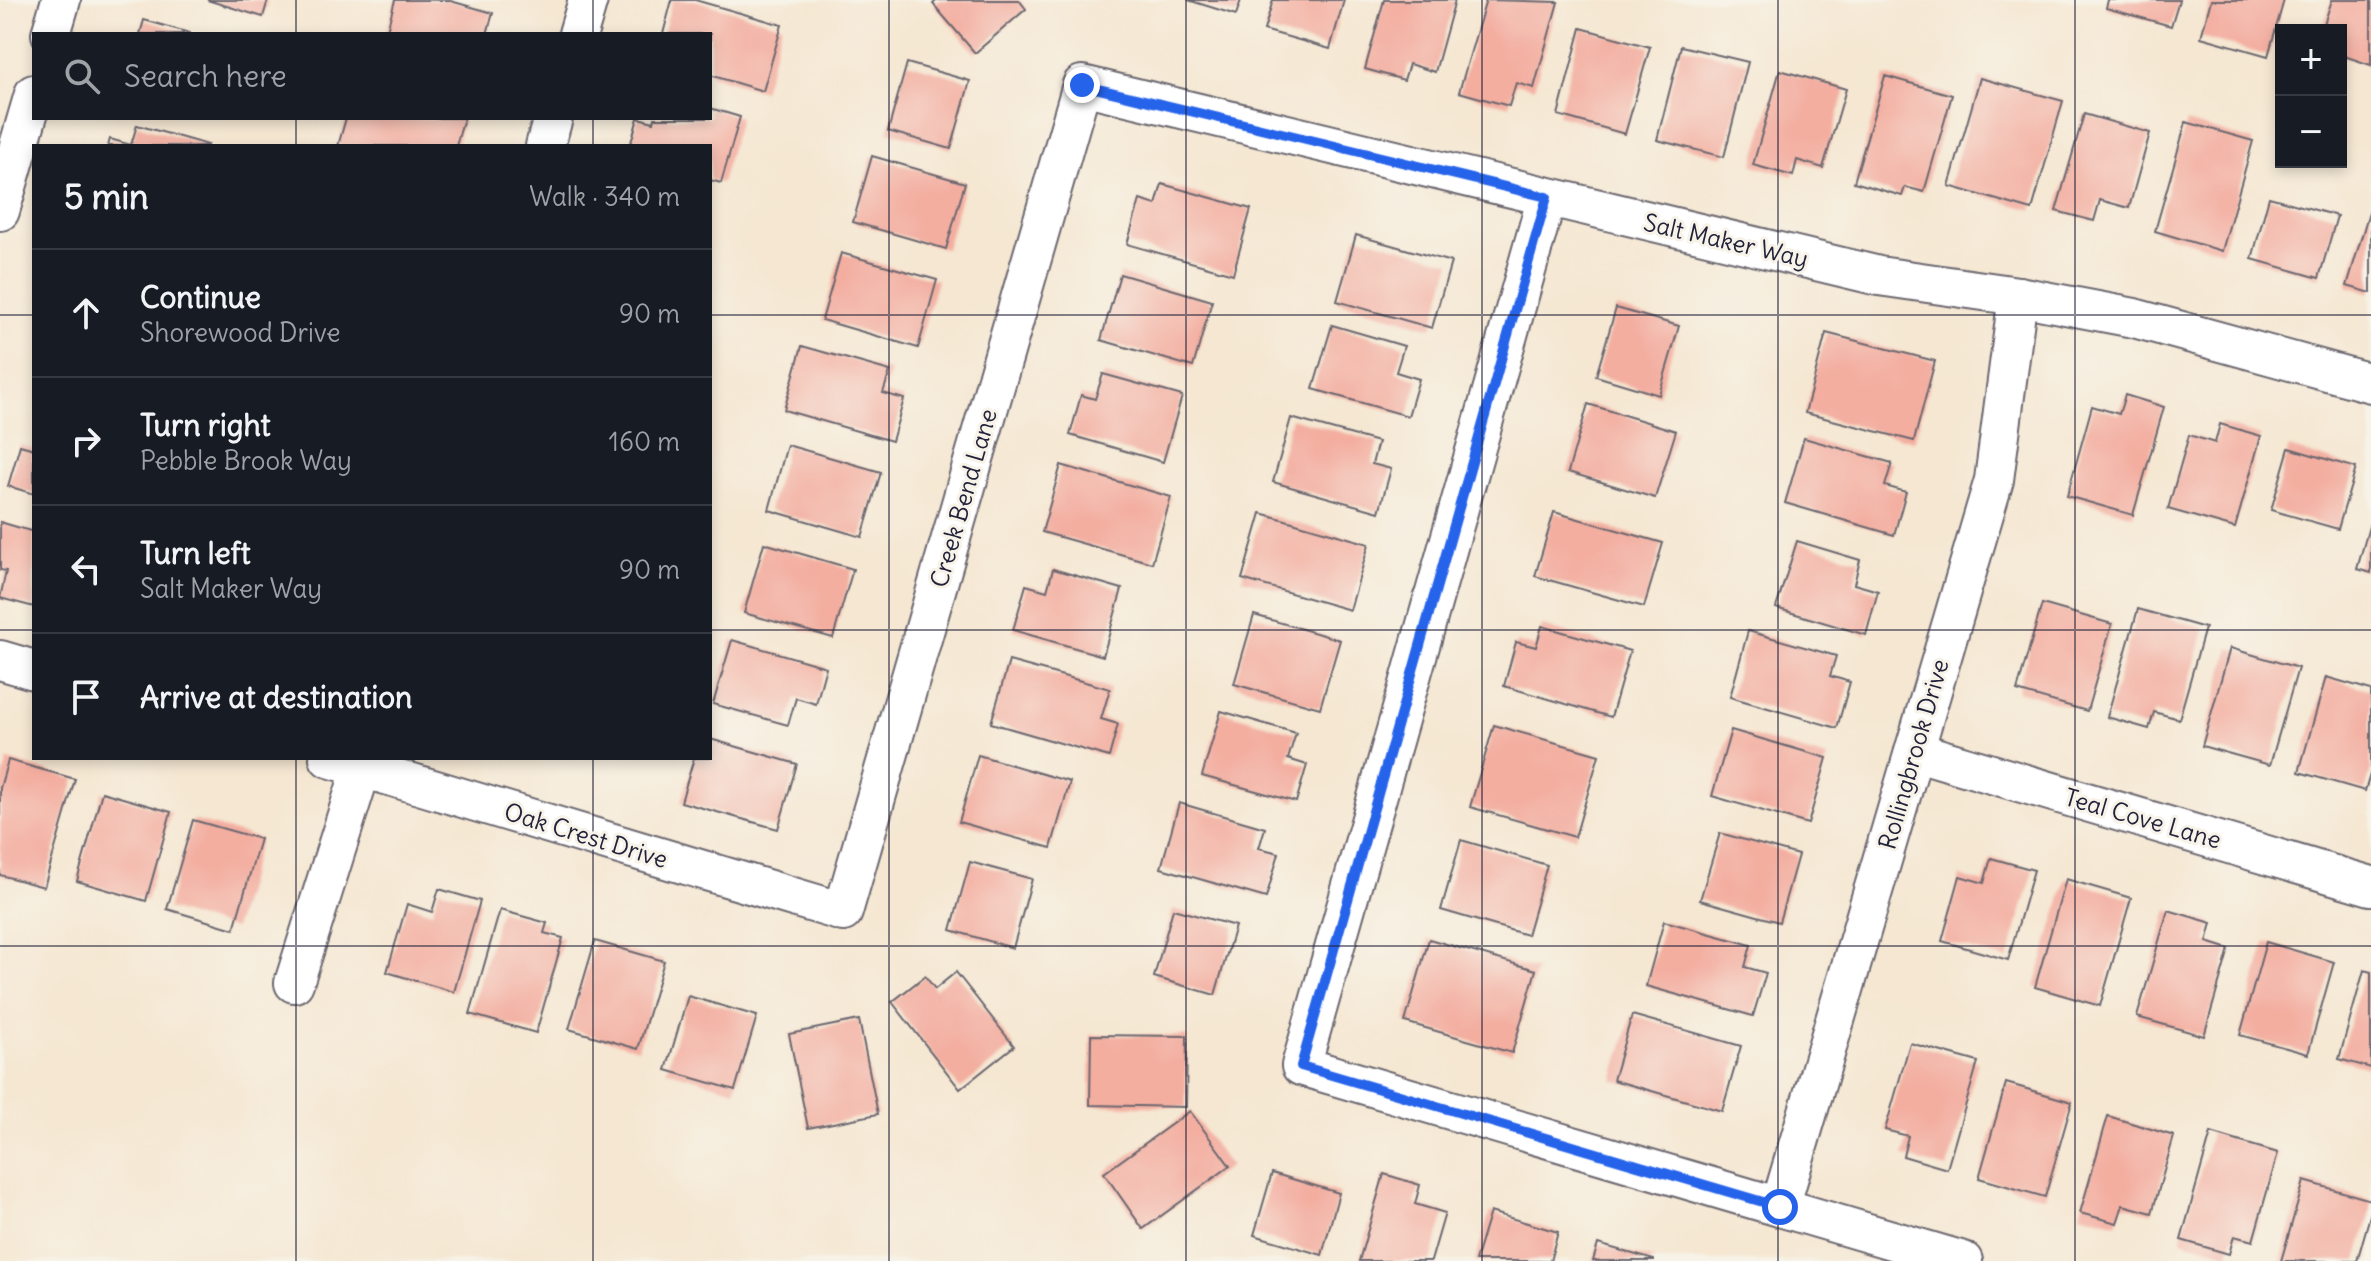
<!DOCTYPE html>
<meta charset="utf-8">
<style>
:root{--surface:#171b24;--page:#242831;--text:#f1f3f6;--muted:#9ea1a6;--line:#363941}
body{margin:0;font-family:Delius,sans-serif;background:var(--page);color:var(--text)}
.controls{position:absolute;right:24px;top:24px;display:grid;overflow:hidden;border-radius:0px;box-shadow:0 4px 12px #0003}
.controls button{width:72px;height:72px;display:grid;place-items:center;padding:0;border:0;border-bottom:2px solid var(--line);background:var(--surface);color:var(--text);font:40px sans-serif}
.stop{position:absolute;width:24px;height:24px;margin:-18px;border:6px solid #2563eb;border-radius:50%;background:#fff}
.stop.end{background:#2563eb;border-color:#fff;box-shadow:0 2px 8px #0008}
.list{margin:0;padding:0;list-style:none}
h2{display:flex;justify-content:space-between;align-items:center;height:104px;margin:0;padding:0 32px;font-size:34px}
h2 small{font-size:26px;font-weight:400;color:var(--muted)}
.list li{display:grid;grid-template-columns:52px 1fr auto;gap:24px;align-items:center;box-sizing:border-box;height:128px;padding:0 32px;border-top:2px solid var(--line)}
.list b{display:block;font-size:30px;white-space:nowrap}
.list p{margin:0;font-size:26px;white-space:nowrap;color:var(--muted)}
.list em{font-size:26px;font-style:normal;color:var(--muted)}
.icon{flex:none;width:44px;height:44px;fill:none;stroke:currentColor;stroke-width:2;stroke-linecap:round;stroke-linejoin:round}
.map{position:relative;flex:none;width:2371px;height:1261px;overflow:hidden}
.search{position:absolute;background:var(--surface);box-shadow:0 4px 12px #0003;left:32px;top:32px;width:680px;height:88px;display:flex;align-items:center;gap:20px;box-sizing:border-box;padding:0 28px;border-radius:0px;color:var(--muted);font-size:30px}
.panel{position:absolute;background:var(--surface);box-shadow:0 4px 12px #0003;left:32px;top:144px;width:680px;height:616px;border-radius:0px}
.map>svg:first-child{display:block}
.building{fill:#f3aea0}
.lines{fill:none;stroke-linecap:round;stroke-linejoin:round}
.minor-casing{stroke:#6c6770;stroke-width:42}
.minor{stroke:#fff;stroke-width:38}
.route{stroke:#2563eb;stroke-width:10}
.grid{fill:none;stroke:#22223b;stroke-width:2;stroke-opacity:0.55}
.labels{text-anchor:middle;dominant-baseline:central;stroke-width:6;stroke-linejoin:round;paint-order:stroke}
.street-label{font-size:24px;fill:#22223b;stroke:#f7f3e8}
</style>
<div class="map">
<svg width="2371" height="1261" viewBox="0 0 2371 1261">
<rect width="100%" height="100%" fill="#f7f3e8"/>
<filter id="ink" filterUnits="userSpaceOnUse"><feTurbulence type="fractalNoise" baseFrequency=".0125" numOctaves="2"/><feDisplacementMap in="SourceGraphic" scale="16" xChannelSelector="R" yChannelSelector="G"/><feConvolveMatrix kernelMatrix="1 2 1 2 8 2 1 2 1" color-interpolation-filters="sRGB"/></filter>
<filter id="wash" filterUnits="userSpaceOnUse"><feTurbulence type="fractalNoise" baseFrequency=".006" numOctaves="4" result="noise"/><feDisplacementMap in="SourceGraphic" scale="32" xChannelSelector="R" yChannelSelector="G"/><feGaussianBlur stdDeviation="1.8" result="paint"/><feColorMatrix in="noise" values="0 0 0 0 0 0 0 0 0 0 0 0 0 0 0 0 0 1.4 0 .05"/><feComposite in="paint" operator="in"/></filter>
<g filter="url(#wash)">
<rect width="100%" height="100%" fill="#f5e7d2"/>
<g id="blocks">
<g class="building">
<polygon points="207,0 268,0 263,17"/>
<polygon points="395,0 447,0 493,13 487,34 386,34"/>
<polygon points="672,0 695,0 782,25 763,91 710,75 710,34 663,34"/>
<polygon points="937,0 1019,0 1026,9 975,53 933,4"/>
<polygon points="1188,0 1241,0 1236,15"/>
<polygon points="1273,0 1344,0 1330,49 1264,30"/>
<polygon points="1384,0 1455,0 1435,72 1409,64 1404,80 1365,69"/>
<polygon points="1486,0 1558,2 1534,88 1516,83 1509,106 1459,92"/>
<polygon points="2108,0 2179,0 2171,26 2106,8"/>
<polygon points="2211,0 2284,0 2268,56 2201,37"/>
<polygon points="2332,0 2371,0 2371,65 2341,55 2341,30 2322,30"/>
<polygon points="144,20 190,33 190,34 140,34"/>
<polygon points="1581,28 1650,47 1625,134 1558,115"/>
<polygon points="1681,46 1748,62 1724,157 1657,140"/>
<polygon points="907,63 970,81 951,149 888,131"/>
<polygon points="1780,70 1846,89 1823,168 1797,160 1793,176 1753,165"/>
<polygon points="1885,76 1952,95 1924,192 1905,187 1902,196 1854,182"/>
<polygon points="1980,78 2063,101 2032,210 1949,186"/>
<polygon points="710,108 740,117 721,183 710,180 710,146 630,146 638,118 654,122 655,118 710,118"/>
<polygon points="2084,114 2150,133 2129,208 2100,200 2094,221 2056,211"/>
<polygon points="346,118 464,118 456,146 338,146"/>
<polygon points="2186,122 2253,141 2222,251 2155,231"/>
<polygon points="137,125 208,145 207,146 108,146 110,139 131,145"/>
<polygon points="872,156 965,183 946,249 853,222"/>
<polygon points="1162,184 1251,209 1233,274 1127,244 1140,200 1156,205"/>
<polygon points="2269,197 2337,216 2319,278 2252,259"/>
<polygon points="2371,205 2371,293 2347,286"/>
<polygon points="1356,235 1451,262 1432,328 1337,301"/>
<polygon points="841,253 937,280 918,348 822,320"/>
<polygon points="1120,274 1212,301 1193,367 1101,340"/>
<polygon points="1616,308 1679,326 1659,395 1596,376"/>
<polygon points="1332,325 1404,346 1396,372 1419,379 1408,416 1313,389"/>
<polygon points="1826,333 1935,361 1914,441 1805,413"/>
<polygon points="802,346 890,371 883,393 904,399 892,441 784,410"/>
<polygon points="1103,374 1182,396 1163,462 1070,435 1081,395 1095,399"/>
<polygon points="2125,395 2164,407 2133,515 2067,496 2092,406 2119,414"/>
<polygon points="1588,404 1676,431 1655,498 1568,472"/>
<polygon points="1291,418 1378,442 1372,464 1391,469 1379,512 1273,482"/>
<polygon points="2220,424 2261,436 2235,528 2168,509 2189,435 2215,443"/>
<polygon points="1804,438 1892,463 1885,486 1906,492 1894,535 1785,503"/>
<polygon points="20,445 34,449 34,494 8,486"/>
<polygon points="787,445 881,472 862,537 769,510"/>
<polygon points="2289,448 2356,468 2338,529 2271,510"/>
<polygon points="1061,465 1171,497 1152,563 1042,532"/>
<polygon points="1554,512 1663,543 1644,607 1535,576"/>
<polygon points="1261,513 1369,544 1350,610 1242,579"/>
<polygon points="0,522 34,532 34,607 0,598 6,571 0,570"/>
<polygon points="2370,523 2371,523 2371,573 2357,569"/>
<polygon points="1797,541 1860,560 1854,584 1878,591 1866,635 1776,608"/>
<polygon points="764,543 853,569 833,638 744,613"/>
<polygon points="1053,569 1122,589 1103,656 1013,630 1026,585 1047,591"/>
<polygon points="2042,604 2112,624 2087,711 2017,691"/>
<polygon points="2138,609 2205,628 2179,719 2154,712 2149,729 2107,717"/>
<polygon points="1254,615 1340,640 1320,708 1234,684"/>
<polygon points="1542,626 1630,651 1611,717 1504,686 1516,642 1536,647"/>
<polygon points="1748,631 1836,656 1830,676 1850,682 1837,728 1730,697"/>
<polygon points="732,640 826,667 816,704 796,698 788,725 713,704"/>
<polygon points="2230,648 2298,668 2270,765 2202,746"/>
<polygon points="1009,661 1110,689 1101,719 1118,724 1109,757 991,723"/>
<polygon points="2326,677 2371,690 2371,771 2365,791 2299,772"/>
<polygon points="1221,711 1296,733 1288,759 1307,765 1296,802 1202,776"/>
<polygon points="1494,725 1599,755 1575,837 1470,807"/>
<polygon points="1731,730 1827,758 1808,824 1712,796"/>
<polygon points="710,739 797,764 778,829 681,802 694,758 710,758"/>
<polygon points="978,755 1070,782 1051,848 959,822"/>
<polygon points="8,760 75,779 44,887 0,875 0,788"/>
<polygon points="102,792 171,812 146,901 77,881"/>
<polygon points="1179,803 1265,828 1259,848 1279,853 1266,898 1161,868"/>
<polygon points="193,820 260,839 234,929 167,909"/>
<polygon points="1720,833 1798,855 1779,922 1700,900"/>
<polygon points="1461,840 1547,865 1527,935 1441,910"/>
<polygon points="1991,858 2034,870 2008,960 1942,941 1960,876 1984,883"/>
<polygon points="970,862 1032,879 1013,948 951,930"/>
<polygon points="2066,879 2131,898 2100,1006 2035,987"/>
<polygon points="439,889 480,901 454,992 387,972 407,904 432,912"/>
<polygon points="1173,909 1235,926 1215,995 1154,977"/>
<polygon points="500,910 547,923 544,933 563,938 536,1033 470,1014"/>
<polygon points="2168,910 2212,923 2207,942 2229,949 2204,1036 2137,1017"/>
<polygon points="1664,921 1751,945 1745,967 1766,973 1753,1016 1646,986"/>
<polygon points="1429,939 1536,970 1512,1053 1405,1022"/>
<polygon points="595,941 664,961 638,1049 569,1029"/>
<polygon points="2266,942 2334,962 2308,1054 2240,1035"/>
<polygon points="2364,970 2371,972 2371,1068 2339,1059"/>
<polygon points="956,972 1014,1046 960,1089 892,1002 925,976 935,989"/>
<polygon points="688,996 757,1016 735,1090 666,1070"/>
<polygon points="1632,1015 1741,1046 1722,1111 1613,1080"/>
<polygon points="859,1020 878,1114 808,1128 789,1034"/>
<polygon points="1091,1035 1187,1036 1186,1107 1090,1105"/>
<polygon points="1910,1043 1978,1062 1947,1169 1903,1156 1908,1136 1885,1130"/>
<polygon points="2006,1083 2072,1102 2045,1197 1979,1178"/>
<polygon points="1190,1111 1230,1166 1143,1229 1104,1173"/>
<polygon points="2108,1116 2174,1136 2152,1213 2123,1205 2117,1223 2080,1213"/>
<polygon points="2211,1133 2278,1153 2253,1241 2234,1236 2229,1254 2181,1240"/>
<polygon points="1272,1173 1339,1193 1322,1255 1254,1235"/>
<polygon points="1384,1174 1420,1185 1415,1204 1445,1213 1431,1261 1359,1261"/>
<polygon points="2304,1181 2371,1200 2371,1212 2357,1261 2281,1261"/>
<polygon points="1490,1212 1558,1232 1550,1261 1475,1261"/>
<polygon points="1598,1244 1654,1260 1654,1261 1593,1261"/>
</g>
</g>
</g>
<g filter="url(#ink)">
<use href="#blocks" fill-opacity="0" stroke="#6c6770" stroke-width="2"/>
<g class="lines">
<g class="minor-casing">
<g id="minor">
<polyline points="51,34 61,0"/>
<polyline points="578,34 588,0"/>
<polyline points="545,146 553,118"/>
<polyline points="1547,197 1301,1066 1963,1261"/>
<polyline points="0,211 34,94"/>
<polyline points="0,660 34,670"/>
<polyline points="1914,751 2371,886"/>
<polyline points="329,758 843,912 1082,85 1879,276 2018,296 2134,318 2371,383"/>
<polyline points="294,983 365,758"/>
<polyline points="1780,1207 1994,480 2018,296"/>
</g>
</g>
<use href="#minor" class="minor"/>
</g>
</g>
<g class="lines" filter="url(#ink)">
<polyline class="route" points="1082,85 1547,197 1301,1066 1780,1207"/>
</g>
<path class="grid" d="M296,0V34M593,0V34M889,0V1261M1186,0V1261M1482,0V1261M1778,0V1261M2075,0V1261M296,118V146M593,118V146M0,315H34M710,315H2371M0,630H34M710,630H2371M296,758V1261M593,758V1261M0,946H2371"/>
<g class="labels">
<g class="street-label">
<text transform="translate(1726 240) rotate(13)">Salt Maker Way</text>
<text transform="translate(963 498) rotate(-74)">Creek Bend Lane</text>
<text transform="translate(1913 754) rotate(-74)">Rollingbrook Drive</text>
<text transform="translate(2143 818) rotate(16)">Teal Cove Lane</text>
<text transform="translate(586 835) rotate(17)">Oak Crest Drive</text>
</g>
</g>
</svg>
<div class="controls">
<button>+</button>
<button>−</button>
</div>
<div class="stop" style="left:1780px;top:1207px"></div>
<div class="stop end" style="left:1082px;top:85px"></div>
<div class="search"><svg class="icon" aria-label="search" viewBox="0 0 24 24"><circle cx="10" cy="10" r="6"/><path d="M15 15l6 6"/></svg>Search here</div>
<section class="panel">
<h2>5 min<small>Walk · 340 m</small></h2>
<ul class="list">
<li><svg class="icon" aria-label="ahead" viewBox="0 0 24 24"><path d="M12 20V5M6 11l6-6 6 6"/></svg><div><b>Continue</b><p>Shorewood Drive</p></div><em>90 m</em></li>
<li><svg class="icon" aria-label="right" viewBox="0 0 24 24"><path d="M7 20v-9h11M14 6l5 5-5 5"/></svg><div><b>Turn right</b><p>Pebble Brook Way</p></div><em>160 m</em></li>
<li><svg class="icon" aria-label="left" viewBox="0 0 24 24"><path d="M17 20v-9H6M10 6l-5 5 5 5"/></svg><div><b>Turn left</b><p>Salt Maker Way</p></div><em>90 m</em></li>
<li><svg class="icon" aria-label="arrive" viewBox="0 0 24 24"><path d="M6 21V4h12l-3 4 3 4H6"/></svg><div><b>Arrive at destination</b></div></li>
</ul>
</section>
</div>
